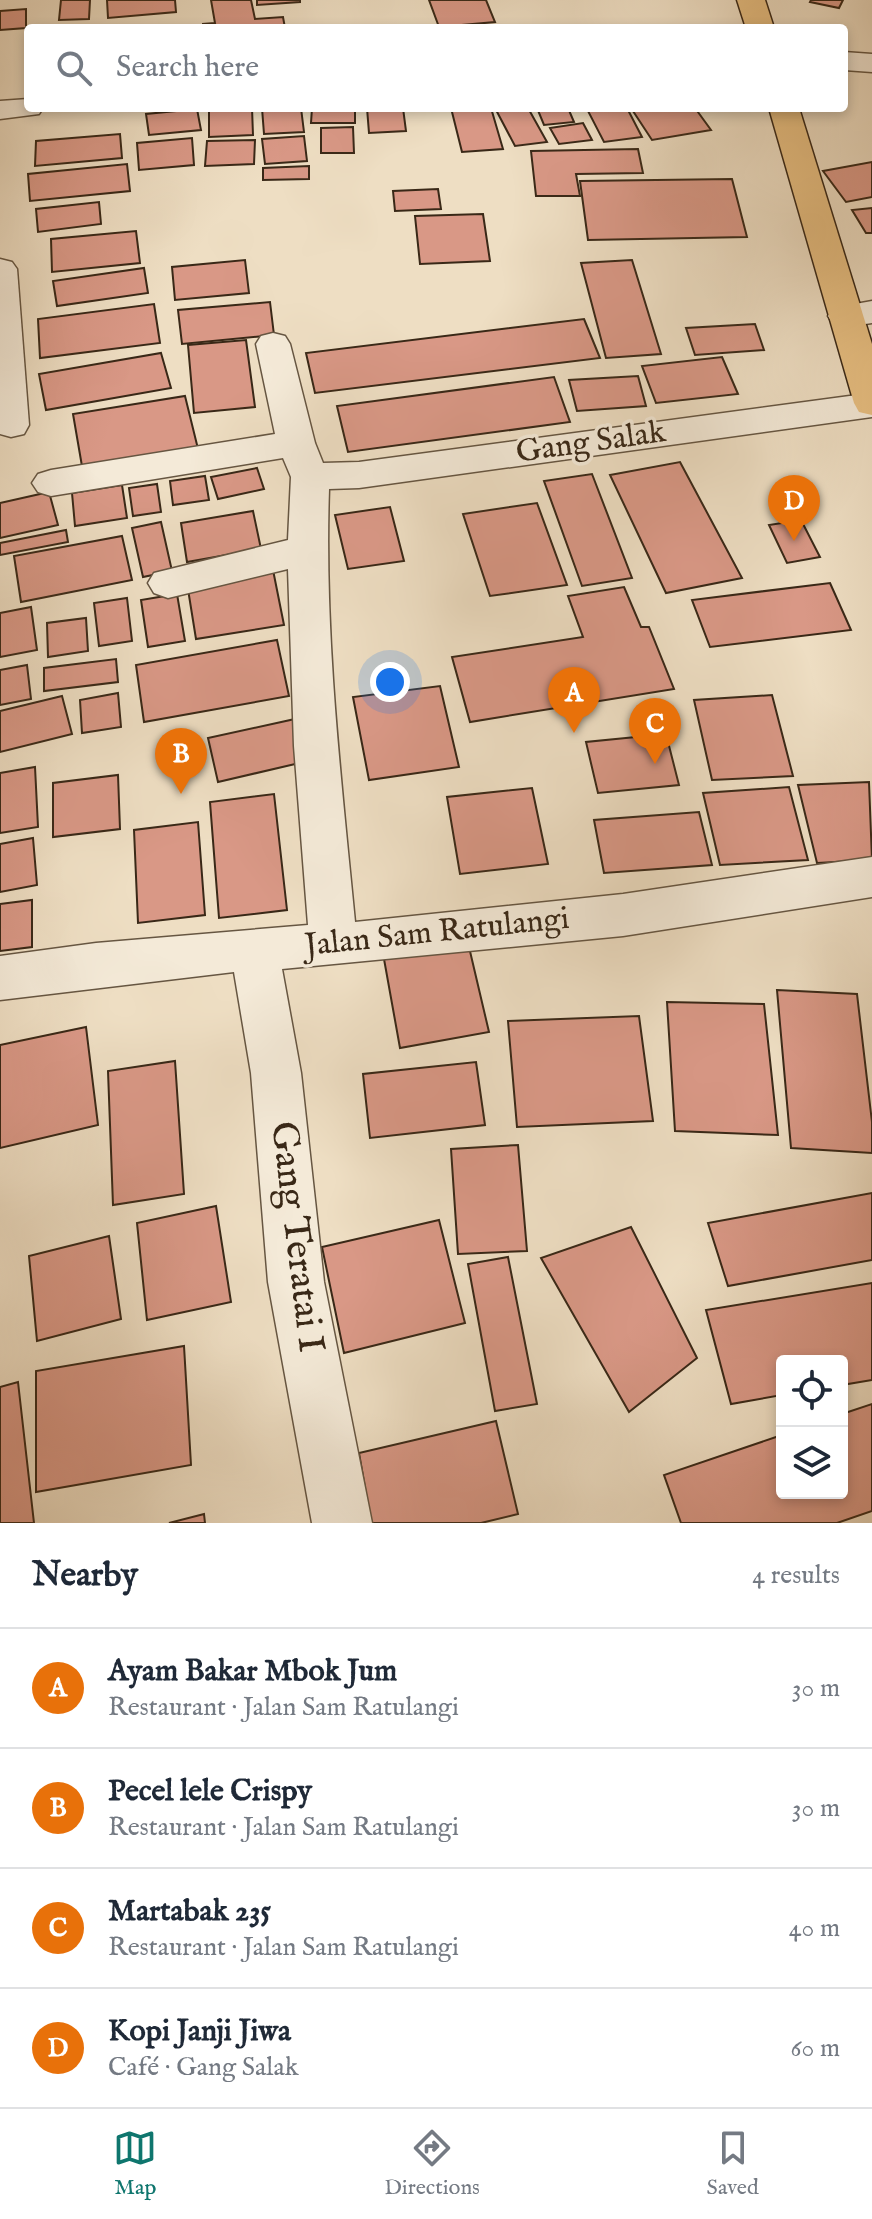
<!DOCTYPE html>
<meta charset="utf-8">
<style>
:root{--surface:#fff;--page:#f6f6f7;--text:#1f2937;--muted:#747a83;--line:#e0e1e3;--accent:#0f766e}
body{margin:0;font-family:"IM FELL English",serif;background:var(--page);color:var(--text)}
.controls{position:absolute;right:24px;bottom:24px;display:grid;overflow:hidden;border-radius:8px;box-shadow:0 4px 12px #0003}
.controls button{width:72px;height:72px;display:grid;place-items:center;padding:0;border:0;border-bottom:2px solid var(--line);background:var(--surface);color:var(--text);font:40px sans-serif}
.you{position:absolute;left:390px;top:682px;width:28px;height:28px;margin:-20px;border:6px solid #fff;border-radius:50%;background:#1a73e8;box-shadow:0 0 0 12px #1a73e833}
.badge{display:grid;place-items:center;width:52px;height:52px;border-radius:50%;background:var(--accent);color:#fff;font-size:26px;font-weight:700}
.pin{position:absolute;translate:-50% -66px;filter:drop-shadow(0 2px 4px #0008)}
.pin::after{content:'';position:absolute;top:42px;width:28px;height:24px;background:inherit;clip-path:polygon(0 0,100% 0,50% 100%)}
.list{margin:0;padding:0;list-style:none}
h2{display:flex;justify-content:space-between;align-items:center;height:104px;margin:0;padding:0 32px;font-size:34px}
h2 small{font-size:26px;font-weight:400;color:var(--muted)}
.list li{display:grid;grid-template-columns:52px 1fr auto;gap:24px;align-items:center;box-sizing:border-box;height:120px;padding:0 32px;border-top:2px solid var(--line)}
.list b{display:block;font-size:30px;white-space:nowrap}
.list p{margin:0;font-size:26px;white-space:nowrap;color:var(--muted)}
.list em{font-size:26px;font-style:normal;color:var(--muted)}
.icon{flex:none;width:44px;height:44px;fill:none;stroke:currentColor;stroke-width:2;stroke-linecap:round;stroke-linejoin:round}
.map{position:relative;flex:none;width:872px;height:1523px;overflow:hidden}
.search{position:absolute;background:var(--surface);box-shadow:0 4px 12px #0003;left:24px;right:24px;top:24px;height:88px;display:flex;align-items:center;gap:20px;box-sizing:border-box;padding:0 28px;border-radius:8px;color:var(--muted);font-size:30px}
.sheet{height:584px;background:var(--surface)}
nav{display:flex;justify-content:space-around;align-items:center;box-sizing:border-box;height:112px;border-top:2px solid var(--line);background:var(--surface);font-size:22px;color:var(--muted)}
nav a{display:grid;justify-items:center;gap:4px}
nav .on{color:var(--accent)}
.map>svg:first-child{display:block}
.building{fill:#d99886;stroke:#392817;stroke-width:2}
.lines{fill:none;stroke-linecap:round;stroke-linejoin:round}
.minor-casing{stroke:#665642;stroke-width:3}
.highway-casing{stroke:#392817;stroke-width:3}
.minor{fill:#f4ead8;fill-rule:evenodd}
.highway{fill:#e7bf82;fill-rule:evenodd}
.labels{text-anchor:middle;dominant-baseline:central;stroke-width:7;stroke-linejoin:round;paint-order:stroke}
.street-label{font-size:32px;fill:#392817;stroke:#f4ead8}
.near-street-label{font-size:38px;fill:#392817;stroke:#f4ead8}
</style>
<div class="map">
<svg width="872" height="1523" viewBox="0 0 872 1523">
<rect width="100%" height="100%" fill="#eedec3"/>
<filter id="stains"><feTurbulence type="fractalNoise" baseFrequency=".0025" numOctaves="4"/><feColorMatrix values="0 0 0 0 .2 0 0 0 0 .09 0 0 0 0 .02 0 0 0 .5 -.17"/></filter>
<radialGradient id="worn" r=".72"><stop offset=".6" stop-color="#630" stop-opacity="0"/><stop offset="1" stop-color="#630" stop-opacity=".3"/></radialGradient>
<g class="building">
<polygon points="61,0 90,0 89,19 59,20"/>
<polygon points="107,0 175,0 176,12 108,18"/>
<polygon points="211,0 251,0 255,19 283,17 285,28 203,28 203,24 215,23"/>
<polygon points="257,0 300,0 300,2 257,5"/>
<polygon points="429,0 486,0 495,22 439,27"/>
<polygon points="811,0 843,0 839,8 810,2"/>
<polygon points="26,9 26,28 0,30 0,11"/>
<polygon points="209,108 252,108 253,135 209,137"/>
<polygon points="262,108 301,108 304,132 264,134"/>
<polygon points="312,108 355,108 355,123 311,123"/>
<polygon points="367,108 403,108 406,131 369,133"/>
<polygon points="451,108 491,108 503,149 462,152"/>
<polygon points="495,108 528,108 547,142 515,146"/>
<polygon points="537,108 568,108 574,122 544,125"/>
<polygon points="627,108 642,137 604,142 588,111"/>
<polygon points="631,108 695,108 711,130 652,140"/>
<polygon points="197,109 201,130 149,135 146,114"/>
<polygon points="583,123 592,140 559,144 550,128"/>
<polygon points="353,127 354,153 321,153 321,128"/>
<polygon points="120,134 122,158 35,166 36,141"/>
<polygon points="304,136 307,161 265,164 262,139"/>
<polygon points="192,138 194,165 139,170 137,143"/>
<polygon points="255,140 254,164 205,166 207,141"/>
<polygon points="638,149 643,173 576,174 580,196 536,196 531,151"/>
<polygon points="872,162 872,197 846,202 823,171"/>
<polygon points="127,164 130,191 30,201 28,174"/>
<polygon points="309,166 309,179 263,180 263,168"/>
<polygon points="732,179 747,237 588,240 580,181"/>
<polygon points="438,189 441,209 395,211 393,191"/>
<polygon points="99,202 101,224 38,232 36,209"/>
<polygon points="872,208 872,233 866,233 852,210"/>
<polygon points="483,214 490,261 420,264 415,216"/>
<polygon points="136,231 140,263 52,272 51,239"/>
<polygon points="245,260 249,293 175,300 172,267"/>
<polygon points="632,260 661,354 606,358 581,263"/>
<polygon points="144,268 148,293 57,306 53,281"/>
<polygon points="270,302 274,335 182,344 178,310"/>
<polygon points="154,304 160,343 40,358 38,319"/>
<polygon points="584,319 600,358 315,393 306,353"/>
<polygon points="755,324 764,350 695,355 686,328"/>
<polygon points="246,340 255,407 194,413 188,345"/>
<polygon points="161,353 171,388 46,410 39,374"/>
<polygon points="722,357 738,394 656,403 642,366"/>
<polygon points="638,376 646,406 577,411 569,380"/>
<polygon points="554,377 570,422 348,452 337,406"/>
<polygon points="185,396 199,453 83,472 73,414"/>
<polygon points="680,462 742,578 666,593 610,475"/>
<polygon points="257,468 264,489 218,499 211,477"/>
<polygon points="592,474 632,578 582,586 544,481"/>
<polygon points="205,476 209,500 173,505 170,481"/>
<polygon points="157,484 161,512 133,516 129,488"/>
<polygon points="122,485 127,518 75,526 72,493"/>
<polygon points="49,492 58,525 0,538 0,503"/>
<polygon points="537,503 567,585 490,596 463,514"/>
<polygon points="390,507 404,561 348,569 335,515"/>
<polygon points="253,511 261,549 187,562 181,523"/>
<polygon points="801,520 820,557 787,563 769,525"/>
<polygon points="161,522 172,571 143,577 132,528"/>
<polygon points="66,530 68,542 0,555 0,543"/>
<polygon points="122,536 132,580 21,602 14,556"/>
<polygon points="273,570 284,625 196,639 187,583"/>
<polygon points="830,583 851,630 710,647 692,600"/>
<polygon points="624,587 641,627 649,627 674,689 470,722 452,657 583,637 568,596"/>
<polygon points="177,594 185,641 148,647 141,600"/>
<polygon points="127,598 132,641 99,646 94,603"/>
<polygon points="31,607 37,650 0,657 0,613"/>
<polygon points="86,618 88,651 48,657 47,623"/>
<polygon points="277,640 289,696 144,722 136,665"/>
<polygon points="116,659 118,682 44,691 44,668"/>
<polygon points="27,665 31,699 0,705 0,670"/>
<polygon points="440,686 459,767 369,780 353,697"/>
<polygon points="118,693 121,727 82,733 80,700"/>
<polygon points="772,695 793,776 712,780 694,700"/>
<polygon points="62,696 72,734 0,752 0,711"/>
<polygon points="295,719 308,761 218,782 208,738"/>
<polygon points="666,734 679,785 598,793 586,742"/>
<polygon points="35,767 38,827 0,833 0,773"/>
<polygon points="118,775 120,829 53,837 53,783"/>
<polygon points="869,782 872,860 817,863 798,785"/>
<polygon points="789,787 808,860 720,865 703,793"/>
<polygon points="532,788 548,864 460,874 447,797"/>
<polygon points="274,794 287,910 219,918 210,802"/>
<polygon points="699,812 712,865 604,873 594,820"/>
<polygon points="198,822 205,915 138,923 134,830"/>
<polygon points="33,838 37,885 0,892 0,844"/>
<polygon points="32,900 32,947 0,951 0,904"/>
<polygon points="469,947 489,1032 400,1048 384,959"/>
<polygon points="777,990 857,994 872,1122 872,1153 791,1148"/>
<polygon points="667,1002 764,1004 778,1135 675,1131"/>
<polygon points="639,1016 653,1121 517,1127 508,1021"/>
<polygon points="86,1027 98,1125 0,1148 0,1045"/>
<polygon points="175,1061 184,1194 113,1205 108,1071"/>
<polygon points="476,1062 485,1125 370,1138 363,1074"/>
<polygon points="518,1145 527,1251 458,1254 451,1149"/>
<polygon points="872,1193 872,1260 728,1286 708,1223"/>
<polygon points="216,1206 231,1302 147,1320 137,1223"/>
<polygon points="439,1220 465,1323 344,1353 322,1247"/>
<polygon points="631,1227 697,1358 629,1412 541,1258"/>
<polygon points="109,1236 121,1319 37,1341 29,1256"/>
<polygon points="508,1257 537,1404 495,1411 468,1264"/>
<polygon points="872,1283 872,1380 842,1385 842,1361 782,1361 782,1395 731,1404 706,1310"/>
<polygon points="184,1346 191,1465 36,1492 36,1371"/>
<polygon points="18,1382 34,1523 0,1523 0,1387"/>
<polygon points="872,1404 872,1511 837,1523 681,1523 664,1475 782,1435 782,1493 842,1493 842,1414"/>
<polygon points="496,1421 518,1514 481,1523 371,1523 359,1453"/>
<polygon points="204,1514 205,1523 169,1523"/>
</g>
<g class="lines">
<g class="minor-casing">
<g id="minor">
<polygon points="844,52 872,54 872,72 844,70"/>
<polygon points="28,99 28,108 43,108 39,114 0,119 0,101"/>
<polygon points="0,259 12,262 17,269 29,425 24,434 11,437 0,434"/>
<polygon points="872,301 872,323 845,327 833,324 828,316 833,308"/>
<path d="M273,333L285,336L290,344L315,443L323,463L359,462L872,393V417L359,488L329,489C324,634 341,778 355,922L623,894L872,857V897L623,936L282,969L301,1073L324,1282L372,1523H312L268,1282L251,1073L234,972L0,1000V956L96,943L308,925L294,746L288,569L168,598L154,593L148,583L154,573L288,540L291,477L283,458L51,496L38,492L32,483L38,474L51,470L275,434L256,344L261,336Z"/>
</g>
</g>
<g class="highway-casing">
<g id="highway">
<polygon points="737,0 765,0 774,28 746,28"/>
<polygon points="769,108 799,108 872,344 872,415 859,412 854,403"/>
</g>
</g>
<use href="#minor" class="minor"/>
<use href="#highway" class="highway"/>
</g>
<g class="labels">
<g class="street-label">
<text transform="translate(591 443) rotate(-8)">Gang Salak</text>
<text transform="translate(437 933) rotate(-6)">Jalan Sam Ratulangi</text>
</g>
<g class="near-street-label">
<text transform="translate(296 1237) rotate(83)">Gang Teratai I</text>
</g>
</g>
<rect width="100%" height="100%" filter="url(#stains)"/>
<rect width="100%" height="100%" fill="url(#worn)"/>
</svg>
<div class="controls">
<button><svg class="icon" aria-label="locate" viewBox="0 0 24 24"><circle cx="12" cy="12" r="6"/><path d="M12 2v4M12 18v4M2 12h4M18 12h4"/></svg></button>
<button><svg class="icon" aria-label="layers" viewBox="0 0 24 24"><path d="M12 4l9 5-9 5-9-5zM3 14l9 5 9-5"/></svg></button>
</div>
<div class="you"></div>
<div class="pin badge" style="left:574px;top:733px;background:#e8710a">A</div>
<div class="pin badge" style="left:181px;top:794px;background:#e8710a">B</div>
<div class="pin badge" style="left:655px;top:764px;background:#e8710a">C</div>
<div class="pin badge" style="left:794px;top:541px;background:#e8710a">D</div>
<div class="search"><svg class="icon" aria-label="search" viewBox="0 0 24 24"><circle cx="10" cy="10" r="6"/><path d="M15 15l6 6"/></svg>Search here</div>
</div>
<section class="sheet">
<h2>Nearby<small>4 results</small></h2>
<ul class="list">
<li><span class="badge" style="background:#e8710a">A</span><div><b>Ayam Bakar Mbok Jum</b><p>Restaurant · Jalan Sam Ratulangi</p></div><em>30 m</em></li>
<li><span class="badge" style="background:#e8710a">B</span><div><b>Pecel lele Crispy</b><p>Restaurant · Jalan Sam Ratulangi</p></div><em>30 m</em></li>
<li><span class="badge" style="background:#e8710a">C</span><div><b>Martabak 235</b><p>Restaurant · Jalan Sam Ratulangi</p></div><em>40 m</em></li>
<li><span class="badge" style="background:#e8710a">D</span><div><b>Kopi Janji Jiwa</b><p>Café · Gang Salak</p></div><em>60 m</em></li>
</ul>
</section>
<nav>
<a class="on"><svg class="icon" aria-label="map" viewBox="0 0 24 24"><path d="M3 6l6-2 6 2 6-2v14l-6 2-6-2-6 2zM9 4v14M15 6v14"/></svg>Map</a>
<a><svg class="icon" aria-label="directions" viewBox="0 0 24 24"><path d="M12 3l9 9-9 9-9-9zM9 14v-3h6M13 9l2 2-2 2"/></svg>Directions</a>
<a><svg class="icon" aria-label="saved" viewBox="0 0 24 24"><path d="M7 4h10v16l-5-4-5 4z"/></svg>Saved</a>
</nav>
